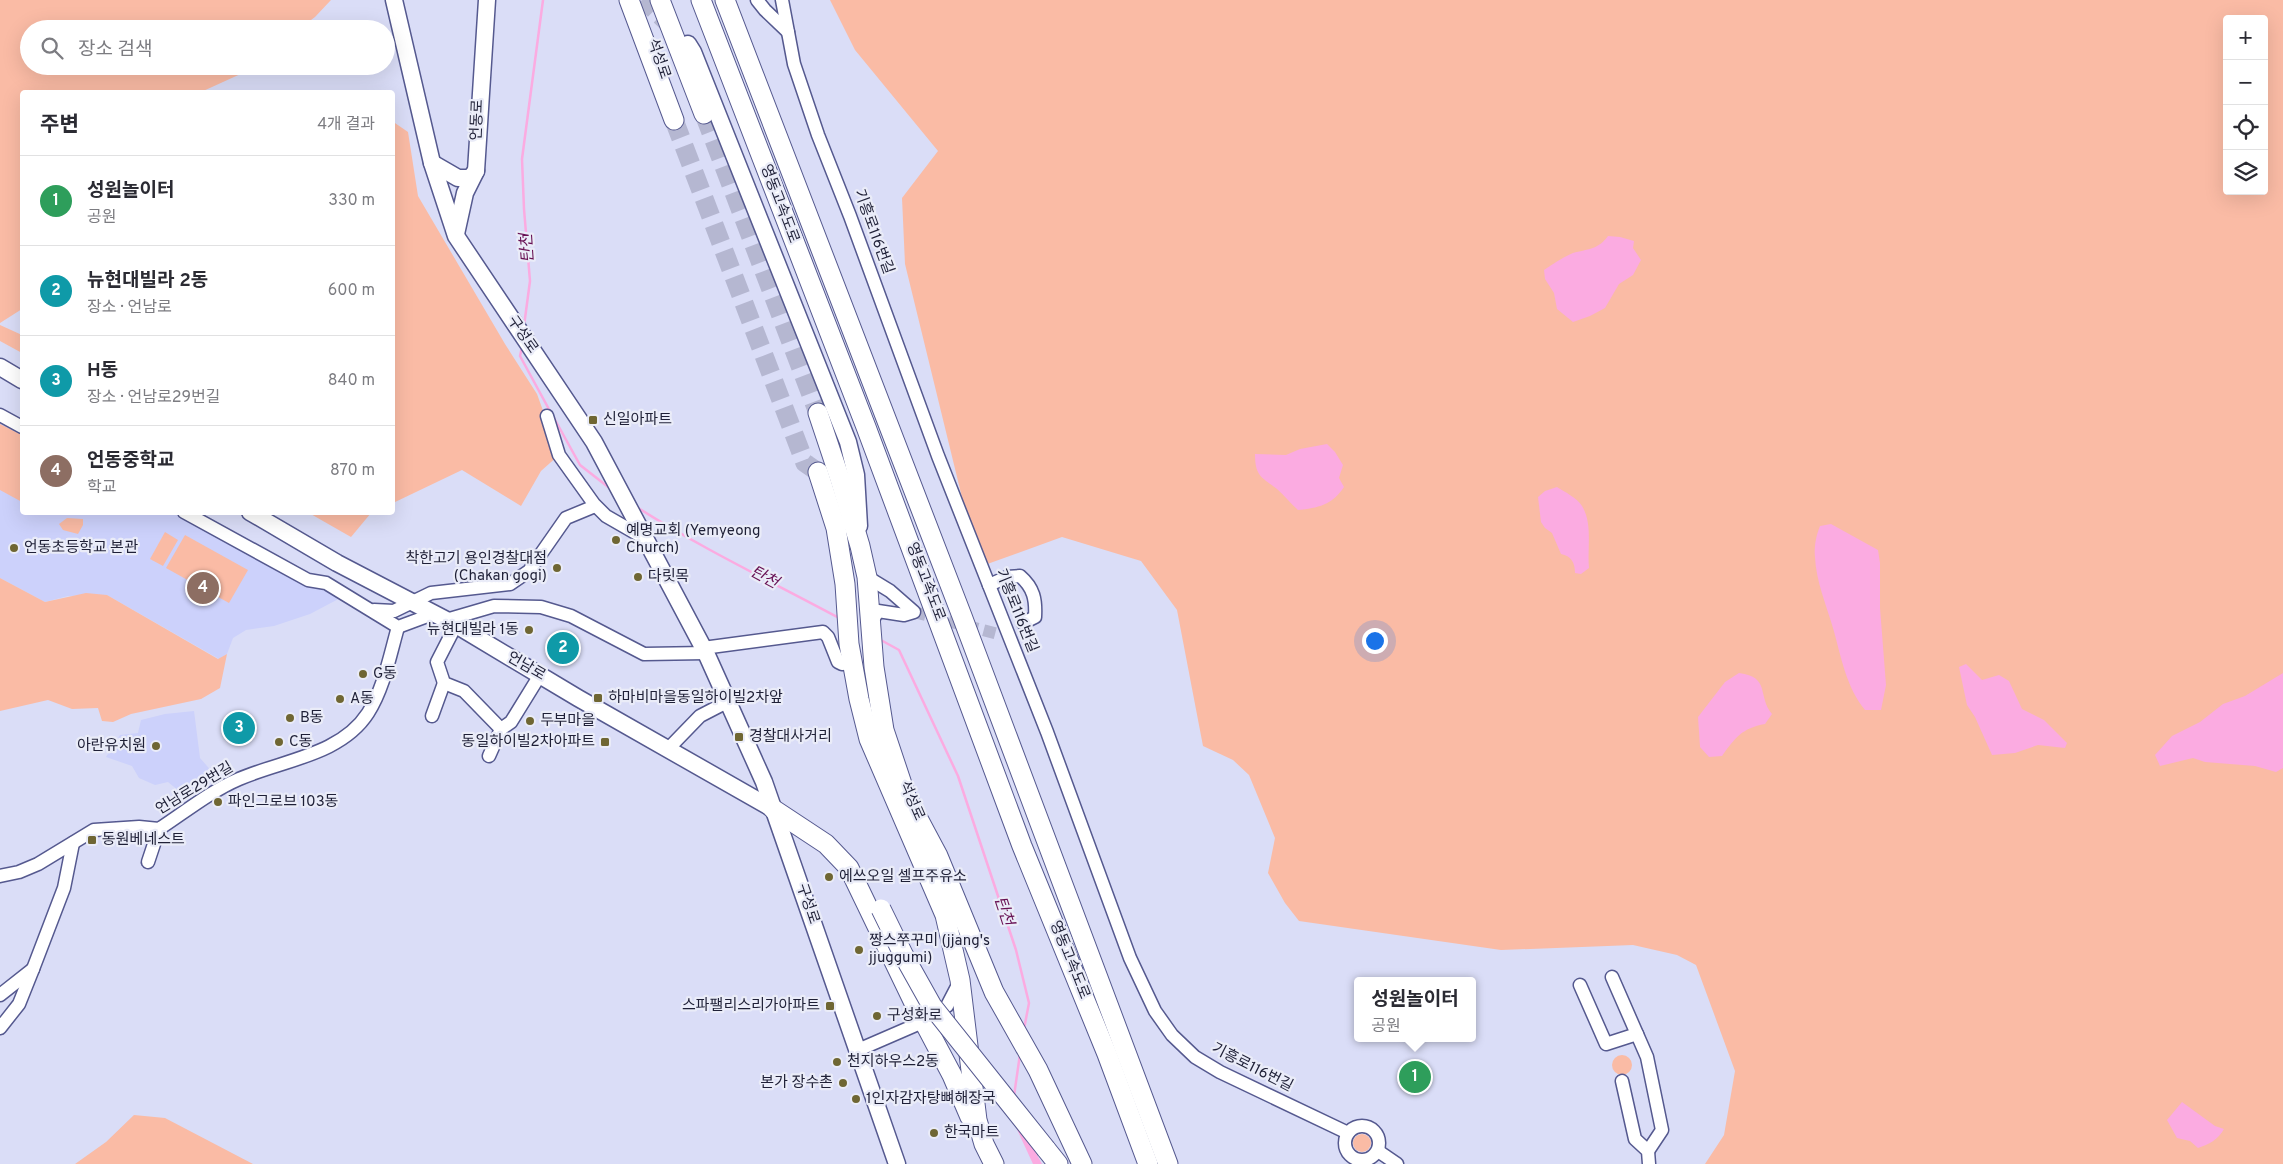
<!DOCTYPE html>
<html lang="ko">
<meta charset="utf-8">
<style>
:root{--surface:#fff;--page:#f7f7f7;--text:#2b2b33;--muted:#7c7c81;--line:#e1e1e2;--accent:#2563eb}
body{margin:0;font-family:Overpass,"Noto Sans KR",sans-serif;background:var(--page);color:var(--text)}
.controls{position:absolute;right:15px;top:15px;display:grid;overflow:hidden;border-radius:5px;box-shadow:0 5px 20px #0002}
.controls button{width:45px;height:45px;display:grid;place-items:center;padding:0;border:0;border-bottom:1px solid var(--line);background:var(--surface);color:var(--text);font:25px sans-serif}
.you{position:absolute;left:1374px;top:640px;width:18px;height:18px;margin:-12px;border:4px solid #fff;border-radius:50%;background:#1a73e8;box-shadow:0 0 0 8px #1a73e833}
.badge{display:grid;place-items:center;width:32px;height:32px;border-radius:50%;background:var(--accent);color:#fff;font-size:16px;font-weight:700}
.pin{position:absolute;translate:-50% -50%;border:2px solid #fff;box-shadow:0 1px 5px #0006}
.popup{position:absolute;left:1354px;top:977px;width:122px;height:65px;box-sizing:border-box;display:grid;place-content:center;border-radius:5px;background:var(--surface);filter:drop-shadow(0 1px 4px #0005);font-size:16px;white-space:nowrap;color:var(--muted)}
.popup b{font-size:19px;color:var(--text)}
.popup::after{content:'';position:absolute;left:50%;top:100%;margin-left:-10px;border:10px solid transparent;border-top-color:var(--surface)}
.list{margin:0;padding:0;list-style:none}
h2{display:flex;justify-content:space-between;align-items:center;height:65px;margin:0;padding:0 20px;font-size:21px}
h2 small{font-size:16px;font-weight:400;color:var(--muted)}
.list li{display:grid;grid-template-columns:32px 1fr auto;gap:15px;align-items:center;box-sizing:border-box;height:90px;padding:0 20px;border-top:1px solid var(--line)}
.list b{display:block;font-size:19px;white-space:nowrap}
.list p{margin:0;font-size:16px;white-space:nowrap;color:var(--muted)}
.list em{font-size:16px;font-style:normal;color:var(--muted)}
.icon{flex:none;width:28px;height:28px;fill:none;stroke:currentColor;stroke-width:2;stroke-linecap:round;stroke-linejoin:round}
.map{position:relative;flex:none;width:2283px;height:1164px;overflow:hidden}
.search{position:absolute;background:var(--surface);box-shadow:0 5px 20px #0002;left:20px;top:20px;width:375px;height:55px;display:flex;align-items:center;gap:12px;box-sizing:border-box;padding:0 18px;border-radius:28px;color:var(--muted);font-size:19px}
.panel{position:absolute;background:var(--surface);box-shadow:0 5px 20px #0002;left:20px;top:90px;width:375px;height:425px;border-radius:5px}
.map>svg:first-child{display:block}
.built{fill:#ccd1fb}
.green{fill:#fabba5;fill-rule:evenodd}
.water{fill:#fbabe1}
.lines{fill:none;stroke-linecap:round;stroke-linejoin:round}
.stream{stroke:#fbabe1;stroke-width:2.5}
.minor-tunnel{stroke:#b5b7d1;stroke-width:12;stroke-dasharray:12 6;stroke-linecap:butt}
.major-tunnel{stroke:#b5b7d1;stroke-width:16;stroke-dasharray:16 8;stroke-linecap:butt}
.highway-tunnel{stroke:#b5b7d1;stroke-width:19;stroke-dasharray:19 9;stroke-linecap:butt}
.minor-casing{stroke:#55598f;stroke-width:15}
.major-casing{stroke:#55598f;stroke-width:19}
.highway-casing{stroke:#55598f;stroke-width:21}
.minor{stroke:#fff;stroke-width:12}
.major{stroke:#fff;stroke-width:16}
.highway{stroke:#fff;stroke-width:19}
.highway-bridge-casing{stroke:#55598f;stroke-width:21;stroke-linecap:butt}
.highway-bridge{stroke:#fff;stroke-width:19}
.poi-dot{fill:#6f6633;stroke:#eaecf8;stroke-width:2}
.labels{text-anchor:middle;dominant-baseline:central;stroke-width:4.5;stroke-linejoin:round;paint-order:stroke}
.street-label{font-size:15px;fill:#1f2037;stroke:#eaecf8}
.poi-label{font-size:15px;fill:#1f2037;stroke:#eaecf8;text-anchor:start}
.water-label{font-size:16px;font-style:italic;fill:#681154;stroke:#eaecf8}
</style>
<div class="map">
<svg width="2283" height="1164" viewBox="0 0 2283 1164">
<rect width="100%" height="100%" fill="#daddf7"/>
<g class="built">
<polygon points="0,415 22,427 22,512 184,513 346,595 310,614 274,626 246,630 233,638 227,654 219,659 107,595 68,596 45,602 0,578"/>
<polygon points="194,711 200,758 214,774 185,796 168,782 155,785 139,778 132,766 106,757 120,735 138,733 141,720 165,714"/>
</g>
<g class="green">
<polygon points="0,0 331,0 315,17 299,29 29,29 29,66 258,66 201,92 22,92 22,309 0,323"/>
<path d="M830,0H2283V1164H1705L1724,1135L1735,1071L1696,965L1677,955L1633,945L1501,950L1299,921L1285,903L1268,873L1275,838L1249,775L1233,760L1203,746L1177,610L1141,561L1062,537L979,567L905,264L902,198L938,151L855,50ZM2227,19H2264V191H2227Z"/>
<polygon points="392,121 408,132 418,196 505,344 537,394 559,455 541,471 521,506 462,470 393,503"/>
<polygon points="0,325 22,335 22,353 0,341"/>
<polygon points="0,424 22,435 22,502 0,490"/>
<polygon points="309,513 371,513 351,537"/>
<polygon points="67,518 83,519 83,525 78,534 63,530 59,524"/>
<polygon points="165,532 178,540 163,566 150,559"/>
<polygon points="185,535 248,570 229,603 166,568"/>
<polygon points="0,578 45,602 86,593 107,595 218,659 227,654 220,688 201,699 131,714 113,722 102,721 98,708 72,709 48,700 0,711"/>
<circle cx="1622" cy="1065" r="10"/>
<polygon points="134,1115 165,1118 253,1164 75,1164 106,1142"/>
<circle cx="1362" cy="1143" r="9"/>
</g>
<g class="water">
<path d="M1608,236L1620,237L1634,241L1633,248L1641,260L1633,275L1619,284L1605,308L1590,316L1573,322L1557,309L1554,293L1545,279L1544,270C1553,264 1563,257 1573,253C1587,249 1598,250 1608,236Z"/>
<path d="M1327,444L1335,452L1343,465L1339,478L1344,487C1332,505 1318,508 1298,510C1290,503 1285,496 1277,489C1262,477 1255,477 1255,454L1286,455L1300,449Z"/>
<path d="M1557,487C1565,492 1577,498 1582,506C1593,524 1587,548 1589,568L1581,574L1575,573C1575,562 1571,556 1561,554L1552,533L1545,528L1541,522L1538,497L1545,491Z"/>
<path d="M1831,524L1878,550L1880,563V608L1886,685L1881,710H1865C1846,687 1841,656 1833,628C1826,604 1816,581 1815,557C1814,546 1816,536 1820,526Z"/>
<polygon points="1966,664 1982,680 1999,675 2009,681 2022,709 2044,720 2067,743 2065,748 2038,745 2015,753 1992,755 1975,717 1967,705 1959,667"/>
<path d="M1739,673C1771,677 1757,696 1772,714L1765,724C1742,728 1735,738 1722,756L1709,757L1700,747L1698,717L1725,682Z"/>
<polygon points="2283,673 2283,768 2276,772 2255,766 2205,762 2193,758 2160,766 2155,755 2172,736 2200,722 2223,704 2245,696"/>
<polygon points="1014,1093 1017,1118 1042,1164 1033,1164 1008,1110"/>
<path d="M2182,1102L2215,1126L2224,1129C2218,1140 2209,1144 2198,1148L2190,1141L2177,1138L2167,1120Z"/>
</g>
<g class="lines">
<g class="stream">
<polyline points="524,326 530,281 524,209 522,159 543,0"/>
<polyline points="522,347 520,356 551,413"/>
<polyline points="554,418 580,465 612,490"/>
<path d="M635,506C701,548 772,582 841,619"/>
<polyline points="879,639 899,650 958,776 1016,950 1029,1003 1024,1029"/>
<polyline points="1014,1096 1020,1054"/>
</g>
<polyline class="minor-tunnel" points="914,612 998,634 1023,623"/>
<polyline class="major-tunnel" points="642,0 670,27"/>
<g class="highway-tunnel">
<polyline points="704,114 818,413"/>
<polyline points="674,120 805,463 818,472"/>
</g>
<g class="minor-casing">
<g id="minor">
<polyline points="757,0 765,10 788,32"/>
<polyline points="782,0 794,64 818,135 850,216 938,456 1047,732 1130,958 1155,1011 1172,1035 1195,1057 1220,1072 1348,1133"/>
<polyline points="0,415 22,427"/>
<polyline points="547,416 559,455 594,504 606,516 646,539"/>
<polyline points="184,512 308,580 326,583 398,627 433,614"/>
<polyline points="867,577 890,591 914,612 904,615 878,611 874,618"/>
<path d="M989,585L1007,577L1020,576C1034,588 1036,600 1035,617L1023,623"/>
<polyline points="374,610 394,611 431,593 510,584 529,571 566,518 595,506"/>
<polyline points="446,620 494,606 541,607 571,616 644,654 706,653"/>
<polyline points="456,625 437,662 444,683 464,691 501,729 489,756"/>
<polyline points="703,648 823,632 828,637 838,662 842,664 852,663"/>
<polyline points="432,716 444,683"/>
<polyline points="501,729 511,722 540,675"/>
<polyline points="669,748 700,716 727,702"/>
<polyline points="148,862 159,829"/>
<path d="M0,876L19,872L38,864L94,830L139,827L159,829C185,812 211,791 239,779C283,760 341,755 368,713C384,688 390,655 398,627"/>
<polyline points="1612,977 1647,1057 1662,1130 1648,1151"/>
<polyline points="1580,985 1606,1044 1637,1034"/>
<polyline points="0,995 33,969"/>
<polyline points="0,1028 19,1004 33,969 64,888 73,843"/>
<polyline points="858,1050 918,1024 947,1006 960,981"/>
<polyline points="1622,1081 1635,1139 1648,1151 1649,1164"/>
<circle cx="1362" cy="1143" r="17"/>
<polyline points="1378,1151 1397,1164"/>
</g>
</g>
<g class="major-casing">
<g id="major">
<polyline points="394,0 432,163 456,236 594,442 706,653 764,782 897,1164"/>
<polyline points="688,44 693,52 848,442 856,475 859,526"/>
<polyline points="432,163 458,178 470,178 476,171"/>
<polyline points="456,234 465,193 476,171 487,0"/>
<polyline points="0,367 22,380"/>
<polyline points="250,512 337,563 456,625 578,698 773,809"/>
</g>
</g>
<g class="highway-casing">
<g id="highway">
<polyline points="629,0 674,120"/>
<polyline points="660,0 704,114"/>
<polyline points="701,0 866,427 1022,846 1107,1054 1148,1164"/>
<polyline points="725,0 962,616 1168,1164"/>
<polyline points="818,413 840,479 860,546 867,577 874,667 884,730 906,796 938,856 994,992 1038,1070 1082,1164"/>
<polyline points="818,472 836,528 845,584 849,644 859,699 869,739 945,915 960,980 977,1120 984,1144 994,1164"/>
<polyline points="773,809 826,844 849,868 914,1003 952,1075 970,1117"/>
<polyline points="1046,1149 1058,1164"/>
</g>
</g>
<use href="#minor" class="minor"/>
<use href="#major" class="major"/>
<use href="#highway" class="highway"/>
<g class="highway-bridge-casing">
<polyline id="highway-bridge" points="881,909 904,956 932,1006 1046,1149"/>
</g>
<use href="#highway-bridge" class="highway-bridge"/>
</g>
<g class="poi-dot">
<rect x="588" y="415" width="10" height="10" rx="2.5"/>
<circle cx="616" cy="540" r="5"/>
<circle cx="14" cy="548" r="5"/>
<circle cx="557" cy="568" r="5"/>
<circle cx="638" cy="577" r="5"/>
<circle cx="529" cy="630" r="5"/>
<circle cx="363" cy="674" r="5"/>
<rect x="593" y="693" width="10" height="10" rx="2.5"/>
<circle cx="340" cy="699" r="5"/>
<circle cx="290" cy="718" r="5"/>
<circle cx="530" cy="721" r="5"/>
<rect x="734" y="732" width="10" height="10" rx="2.5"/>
<circle cx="279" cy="742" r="5"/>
<rect x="600" y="737" width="10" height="10" rx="2.5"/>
<circle cx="156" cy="746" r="5"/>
<circle cx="218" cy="802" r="5"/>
<rect x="87" y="835" width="10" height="10" rx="2.5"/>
<circle cx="829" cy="877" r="5"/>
<circle cx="859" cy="950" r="5"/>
<rect x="825" y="1001" width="10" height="10" rx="2.5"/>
<circle cx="877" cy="1016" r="5"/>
<circle cx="837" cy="1062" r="5"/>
<circle cx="843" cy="1083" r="5"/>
<circle cx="856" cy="1099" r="5"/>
<circle cx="934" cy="1133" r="5"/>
</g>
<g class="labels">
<g class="street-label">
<text transform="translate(658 59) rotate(71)">석성로</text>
<text transform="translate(478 120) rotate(-88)">언동로</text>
<text transform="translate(779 204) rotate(69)">영동고속도로</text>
<text transform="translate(873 232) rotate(70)">기흥로116번길</text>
<text transform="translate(522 335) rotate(55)">구성로</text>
<text transform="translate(925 582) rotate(69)">영동고속도로</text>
<text transform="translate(1016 611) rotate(68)">기흥로116번길</text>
<text transform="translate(526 667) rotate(30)">언남로</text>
<text transform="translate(195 789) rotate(-31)">언남로29번길</text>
<text transform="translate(911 801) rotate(66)">석성로</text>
<text transform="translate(807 904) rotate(71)">구성로</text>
<text transform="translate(1069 960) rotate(68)">영동고속도로</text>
<text transform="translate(1252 1068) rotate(27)">기흥로116번길</text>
</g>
<g class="poi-label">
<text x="603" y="420">신일아파트</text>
<text x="626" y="531">예명교회 (Yemyeong<tspan x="626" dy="17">Church)</tspan></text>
<text x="24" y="548">언동초등학교 본관</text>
<text x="547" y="559" text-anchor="end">착한고기 용인경찰대점<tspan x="547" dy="17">(Chakan gogi)</tspan></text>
<text x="648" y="577">다릿목</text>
<text x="519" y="630" text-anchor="end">뉴현대빌라 1동</text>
<text x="373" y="674">G동</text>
<text x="608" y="698">하마비마을동일하이빌2차앞</text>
<text x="350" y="699">A동</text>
<text x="300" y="718">B동</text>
<text x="540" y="721">두부마을</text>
<text x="749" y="737">경찰대사거리</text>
<text x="289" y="742">C동</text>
<text x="595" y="742" text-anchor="end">동일하이빌2차아파트</text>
<text x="146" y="746" text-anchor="end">아란유치원</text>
<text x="228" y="802">파인그로브 103동</text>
<text x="102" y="840">동원베네스트</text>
<text x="839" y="877">에쓰오일 셀프주유소</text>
<text x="869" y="941">짱스쭈꾸미 (jjang's<tspan x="869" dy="17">jjuggumi)</tspan></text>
<text x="820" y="1006" text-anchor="end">스파팰리스리가아파트</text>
<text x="887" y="1016">구성화로</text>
<text x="847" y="1062">천지하우스2동</text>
<text x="833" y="1083" text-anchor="end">본가 장수촌</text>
<text x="866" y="1099">1인자감자탕뼈해장국</text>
<text x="944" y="1133">한국마트</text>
</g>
<g class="water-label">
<text transform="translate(528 248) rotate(-94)">탄천</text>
<text transform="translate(764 578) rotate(28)">탄천</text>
<text transform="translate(1003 911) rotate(72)">탄천</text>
</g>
</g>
</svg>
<div class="controls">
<button>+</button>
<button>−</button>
<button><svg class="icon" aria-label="locate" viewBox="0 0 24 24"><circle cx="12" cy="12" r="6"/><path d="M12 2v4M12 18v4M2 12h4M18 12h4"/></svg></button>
<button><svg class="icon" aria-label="layers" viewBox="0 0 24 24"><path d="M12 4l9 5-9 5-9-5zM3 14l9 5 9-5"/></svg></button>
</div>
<div class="you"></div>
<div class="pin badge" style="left:1415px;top:1077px;background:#2e9e5b">1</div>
<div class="popup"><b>성원놀이터</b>공원</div>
<div class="pin badge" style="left:563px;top:648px;background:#0f9aa8">2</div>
<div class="pin badge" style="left:239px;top:728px;background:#0f9aa8">3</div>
<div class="pin badge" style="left:203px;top:588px;background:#8d6e63">4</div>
<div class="search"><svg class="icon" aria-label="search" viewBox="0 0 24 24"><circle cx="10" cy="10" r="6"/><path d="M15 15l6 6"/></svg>장소 검색</div>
<section class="panel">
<h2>주변<small>4개 결과</small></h2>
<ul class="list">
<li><span class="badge" style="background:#2e9e5b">1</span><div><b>성원놀이터</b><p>공원</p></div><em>330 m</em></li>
<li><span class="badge" style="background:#0f9aa8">2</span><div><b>뉴현대빌라 2동</b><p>장소 · 언남로</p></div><em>600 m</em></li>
<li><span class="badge" style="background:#0f9aa8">3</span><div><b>H동</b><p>장소 · 언남로29번길</p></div><em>840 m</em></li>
<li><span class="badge" style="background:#8d6e63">4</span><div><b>언동중학교</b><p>학교</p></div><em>870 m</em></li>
</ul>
</section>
</div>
